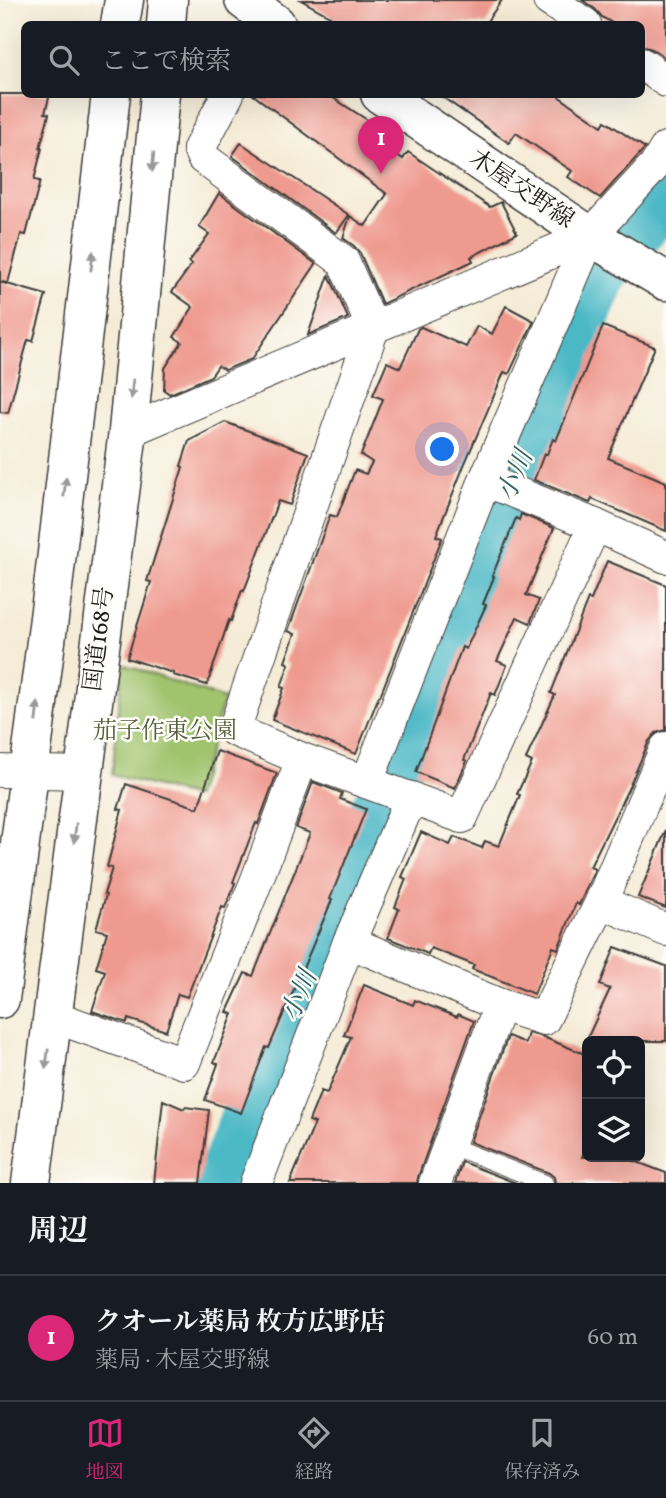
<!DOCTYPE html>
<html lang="ja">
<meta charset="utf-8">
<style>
:root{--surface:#171b24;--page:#242831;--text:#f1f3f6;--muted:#9ea1a6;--line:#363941;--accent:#db2777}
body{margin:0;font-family:Vollkorn,"Noto Serif JP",serif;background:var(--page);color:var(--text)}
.controls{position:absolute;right:21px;bottom:21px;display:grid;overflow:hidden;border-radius:10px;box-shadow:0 7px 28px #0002}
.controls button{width:63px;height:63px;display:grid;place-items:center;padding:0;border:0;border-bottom:2px solid var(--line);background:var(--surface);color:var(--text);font:35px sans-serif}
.you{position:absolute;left:443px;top:450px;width:24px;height:24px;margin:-18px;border:5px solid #fff;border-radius:50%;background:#1a73e8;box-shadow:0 0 0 10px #1a73e833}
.badge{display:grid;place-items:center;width:46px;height:46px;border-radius:50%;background:var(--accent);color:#fff;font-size:23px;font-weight:700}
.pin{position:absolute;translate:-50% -58px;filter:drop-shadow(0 2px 4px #0008)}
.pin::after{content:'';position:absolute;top:37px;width:24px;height:21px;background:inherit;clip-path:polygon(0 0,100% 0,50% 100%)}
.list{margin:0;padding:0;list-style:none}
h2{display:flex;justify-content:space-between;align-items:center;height:91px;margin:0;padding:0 28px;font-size:30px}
h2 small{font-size:23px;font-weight:400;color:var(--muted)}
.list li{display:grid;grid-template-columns:46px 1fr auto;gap:21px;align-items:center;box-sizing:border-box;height:126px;padding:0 28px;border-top:2px solid var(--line)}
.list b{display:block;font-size:26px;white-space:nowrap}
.list p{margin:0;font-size:23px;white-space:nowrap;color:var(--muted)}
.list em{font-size:23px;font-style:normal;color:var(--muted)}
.icon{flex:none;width:38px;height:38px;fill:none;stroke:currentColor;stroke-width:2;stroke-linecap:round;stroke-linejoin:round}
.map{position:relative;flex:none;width:666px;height:1183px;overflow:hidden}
.search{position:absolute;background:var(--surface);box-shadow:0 7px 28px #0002;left:21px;right:21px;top:21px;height:77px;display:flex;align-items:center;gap:18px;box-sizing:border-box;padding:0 24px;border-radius:10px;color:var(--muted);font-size:26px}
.sheet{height:217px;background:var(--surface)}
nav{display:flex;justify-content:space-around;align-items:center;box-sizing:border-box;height:98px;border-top:2px solid var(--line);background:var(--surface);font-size:19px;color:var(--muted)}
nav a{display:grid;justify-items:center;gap:4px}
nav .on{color:var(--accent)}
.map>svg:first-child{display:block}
.green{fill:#a0c36d;stroke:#5e7044;stroke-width:2}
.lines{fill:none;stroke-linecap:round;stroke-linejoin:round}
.river{stroke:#4bb8c6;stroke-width:54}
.building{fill:#ef9a8f}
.lane-casing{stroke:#3d3b38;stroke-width:18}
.street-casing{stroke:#3d3b38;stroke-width:34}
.secondary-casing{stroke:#3d3b38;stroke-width:41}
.highway-casing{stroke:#3d3b38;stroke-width:41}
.lane{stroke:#fff;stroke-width:16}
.street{stroke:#fff;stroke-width:32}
.secondary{stroke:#fff;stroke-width:38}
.highway{stroke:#fff;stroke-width:38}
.oneway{fill:#999}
.labels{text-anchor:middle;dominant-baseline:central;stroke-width:5;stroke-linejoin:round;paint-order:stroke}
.street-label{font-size:24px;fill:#1c1c1c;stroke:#fdfcf7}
.park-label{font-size:24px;fill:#515f3c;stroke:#fdfcf7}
.water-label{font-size:26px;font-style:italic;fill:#316268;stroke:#fdfcf7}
</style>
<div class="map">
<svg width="666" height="1183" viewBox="0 0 666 1183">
<rect width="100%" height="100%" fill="#fdfcf7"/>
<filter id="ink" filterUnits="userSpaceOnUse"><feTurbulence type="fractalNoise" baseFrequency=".0143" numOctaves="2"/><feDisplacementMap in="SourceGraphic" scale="14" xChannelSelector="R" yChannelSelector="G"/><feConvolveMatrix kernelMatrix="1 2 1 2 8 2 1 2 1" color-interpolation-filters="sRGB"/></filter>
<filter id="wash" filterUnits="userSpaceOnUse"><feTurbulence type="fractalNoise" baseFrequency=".00686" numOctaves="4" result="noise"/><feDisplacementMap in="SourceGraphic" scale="28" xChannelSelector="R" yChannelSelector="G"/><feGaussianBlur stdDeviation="1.57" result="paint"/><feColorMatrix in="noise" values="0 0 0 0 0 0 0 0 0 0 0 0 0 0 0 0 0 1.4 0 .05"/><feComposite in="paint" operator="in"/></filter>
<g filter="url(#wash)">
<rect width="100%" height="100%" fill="#f5ecd7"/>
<polygon class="green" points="123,664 224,699 196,797 112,775"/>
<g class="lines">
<g class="river">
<polyline points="392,773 483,563 599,277 666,195"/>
<polyline points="222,1183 245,1123 344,897 378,808"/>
</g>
</g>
<g id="blocks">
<g class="building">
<polygon points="301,0 502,0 485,24 344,24"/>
<polygon points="582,0 666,0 666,58 652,49 641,46 641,24 614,24 602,17 595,9"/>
<polygon points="0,94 50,94 45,113 49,114 40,148 42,148 34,180 40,181 26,235 21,234 8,283 0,282"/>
<polygon points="252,94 327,94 372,123 365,133 403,159 408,152 490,207 501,202 517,233 471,257 473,261 382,304 360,253 354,246 343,238 350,216 365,226 387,194"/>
<polygon points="438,94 555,94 602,126 605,121 645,148 600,198 568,177 572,171 516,133 509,143"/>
<polygon points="241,143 349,215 336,233 232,156"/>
<polygon points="219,193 316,264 252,359 225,370 218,366 211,376 170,394 164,390 165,368 182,342 174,337 193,307 172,292 192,264 189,262 209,234 199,227"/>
<polygon points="329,275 348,318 308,335"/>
<polygon points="0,282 46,295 33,341 28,340 8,413 0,412"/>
<polygon points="506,306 534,321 509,374 504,372 465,463 436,536 442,538 380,696 379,696 356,754 272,720 284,688 281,687 289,664 285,662 295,634 288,631 330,515 337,517 355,470 366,474 372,462 361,455 383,399 373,395 387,362 400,368 418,329 421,327 466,347 477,326 492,334"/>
<polygon points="603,326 655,347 608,458 666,482 666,531 592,499 590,503 534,480 544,454 547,454 553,439 556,441"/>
<polygon points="225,422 308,453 290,505 278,501 244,591 242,590 231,621 229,620 207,685 173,675 173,673 127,658 151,582 147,581 183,467 181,466 189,441"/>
<polygon points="521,514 554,528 526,595 539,600 530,623 517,617 497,661 507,665 495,695 491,693 464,760 467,761 455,788 416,772 462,647 466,649 486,605 483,604 494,577 492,576 516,518 519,520"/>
<polygon points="607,561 666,585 666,730 656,733 649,741 630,785 590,867 595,869 584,894 579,905 576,903 558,949 553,947 534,994 472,969 474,965 431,948 428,954 388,938 399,909 395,907 406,879 402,877 421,832 450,845 454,837 482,848 485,841 499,846 520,795 517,794 532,762 526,759 555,695 551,693 588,599 591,600"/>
<polygon points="217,751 277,773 258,824 256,823 233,882 235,883 225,908 222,907 187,997 178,994 166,1031 128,1019 127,1023 92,1011 105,971 96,968 107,932 96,929 106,895 104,894 112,868 107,867 122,810 118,809 126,784 198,808"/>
<polygon points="313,782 342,793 340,799 366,809 330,899 332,900 269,1048 266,1047 241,1113 205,1100 218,1064 214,1062 233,1014 227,1012 245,973 253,976 310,833 296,828"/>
<polygon points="666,830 666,908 638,897"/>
<polygon points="615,947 666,966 666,1041 586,1041 610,989 600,985"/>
<polygon points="364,985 413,1005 415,1000 457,1017 458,1014 474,1021 418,1177 417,1183 290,1183 315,1123 309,1121 321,1091 327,1093 351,1037 344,1035"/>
<polygon points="528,1033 543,1037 587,1055 587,1143 582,1157 624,1157 666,1173 666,1183 555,1183 554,1177 549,1173 470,1142 508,1036 525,1043"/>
<polygon points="163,1100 184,1109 185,1107 209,1110 200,1183 154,1183"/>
<polygon points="462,1162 516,1183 455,1183"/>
</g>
</g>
</g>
<g filter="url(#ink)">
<use href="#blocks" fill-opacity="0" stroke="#3d3b38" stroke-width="2"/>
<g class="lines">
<g class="lane-casing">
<polyline id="lane" points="449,1145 545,1183"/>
</g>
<g class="street-casing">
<g id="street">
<polyline points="549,0 585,24"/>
<polyline points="642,64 666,81"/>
<polyline points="228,94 199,149 203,158 343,261 373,328 234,730 302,759 462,817 595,525 666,557"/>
<polyline points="128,431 590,236"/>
<polyline points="485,480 595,525"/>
<polyline points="0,771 83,773"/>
<polyline points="367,782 485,480 590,236 657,163 666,148"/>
<polyline points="601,902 666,930"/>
<polyline points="349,942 500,1005"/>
<polyline points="52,1016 184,1063 258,877 302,759"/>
<polyline points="256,1183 349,942 411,798"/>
<polyline points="435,1183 500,1005 544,1019 601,902 666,748"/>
</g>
</g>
<g class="secondary-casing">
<g id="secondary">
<polyline points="244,0 276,24"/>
<polyline points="380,94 590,236 666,281"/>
</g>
</g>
<g class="highway-casing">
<g id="highway">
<polyline points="120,24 124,0"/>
<polyline points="166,24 168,0"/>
<polyline points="0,999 53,587 111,94"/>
<polyline points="31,1183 128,431 160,94"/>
</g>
</g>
<use href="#lane" class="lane"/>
<use href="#street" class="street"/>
<use href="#secondary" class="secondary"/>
<use href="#highway" class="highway"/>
</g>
<defs><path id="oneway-solid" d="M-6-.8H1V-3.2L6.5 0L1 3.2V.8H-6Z" transform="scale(1.75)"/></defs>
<g class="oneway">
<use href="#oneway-solid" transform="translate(153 162) rotate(95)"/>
<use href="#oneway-solid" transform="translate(92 261) rotate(-83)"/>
<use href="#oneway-solid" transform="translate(132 389) rotate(95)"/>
<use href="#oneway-solid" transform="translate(65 487) rotate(-83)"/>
<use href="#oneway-solid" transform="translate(37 712) rotate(-83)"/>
<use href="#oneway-solid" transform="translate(75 833) rotate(97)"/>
<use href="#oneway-solid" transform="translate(47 1059) rotate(97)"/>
</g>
</g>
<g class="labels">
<g class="street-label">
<text transform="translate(521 190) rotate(34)">木屋交野線</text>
<text transform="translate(100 639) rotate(-83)">国道168号</text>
</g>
<g class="park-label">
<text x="165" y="732">茄子作東公園</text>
</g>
<g class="water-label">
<text transform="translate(516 476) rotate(-67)">小川</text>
<text transform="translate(300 996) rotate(-67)">小川</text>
</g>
</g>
</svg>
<div class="controls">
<button><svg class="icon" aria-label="locate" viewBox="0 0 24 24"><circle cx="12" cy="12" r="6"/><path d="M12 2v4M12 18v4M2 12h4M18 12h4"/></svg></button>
<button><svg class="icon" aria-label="layers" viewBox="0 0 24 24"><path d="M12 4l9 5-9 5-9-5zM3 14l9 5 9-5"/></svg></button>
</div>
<div class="you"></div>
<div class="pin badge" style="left:381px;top:174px">1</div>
<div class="search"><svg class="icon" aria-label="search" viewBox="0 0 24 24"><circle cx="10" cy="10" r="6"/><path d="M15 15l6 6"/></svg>ここで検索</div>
</div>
<section class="sheet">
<h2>周辺<small></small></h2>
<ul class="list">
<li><span class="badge">1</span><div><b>クオール薬局 枚方広野店</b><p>薬局 · 木屋交野線</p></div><em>60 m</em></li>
</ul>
</section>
<nav>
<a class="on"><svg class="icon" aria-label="map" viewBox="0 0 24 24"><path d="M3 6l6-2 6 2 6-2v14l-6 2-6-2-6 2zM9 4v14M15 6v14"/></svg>地図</a>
<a><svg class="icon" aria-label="directions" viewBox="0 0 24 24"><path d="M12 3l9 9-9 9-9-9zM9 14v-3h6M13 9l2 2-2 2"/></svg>経路</a>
<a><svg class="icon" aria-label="saved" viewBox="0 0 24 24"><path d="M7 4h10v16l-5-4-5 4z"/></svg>保存済み</a>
</nav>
